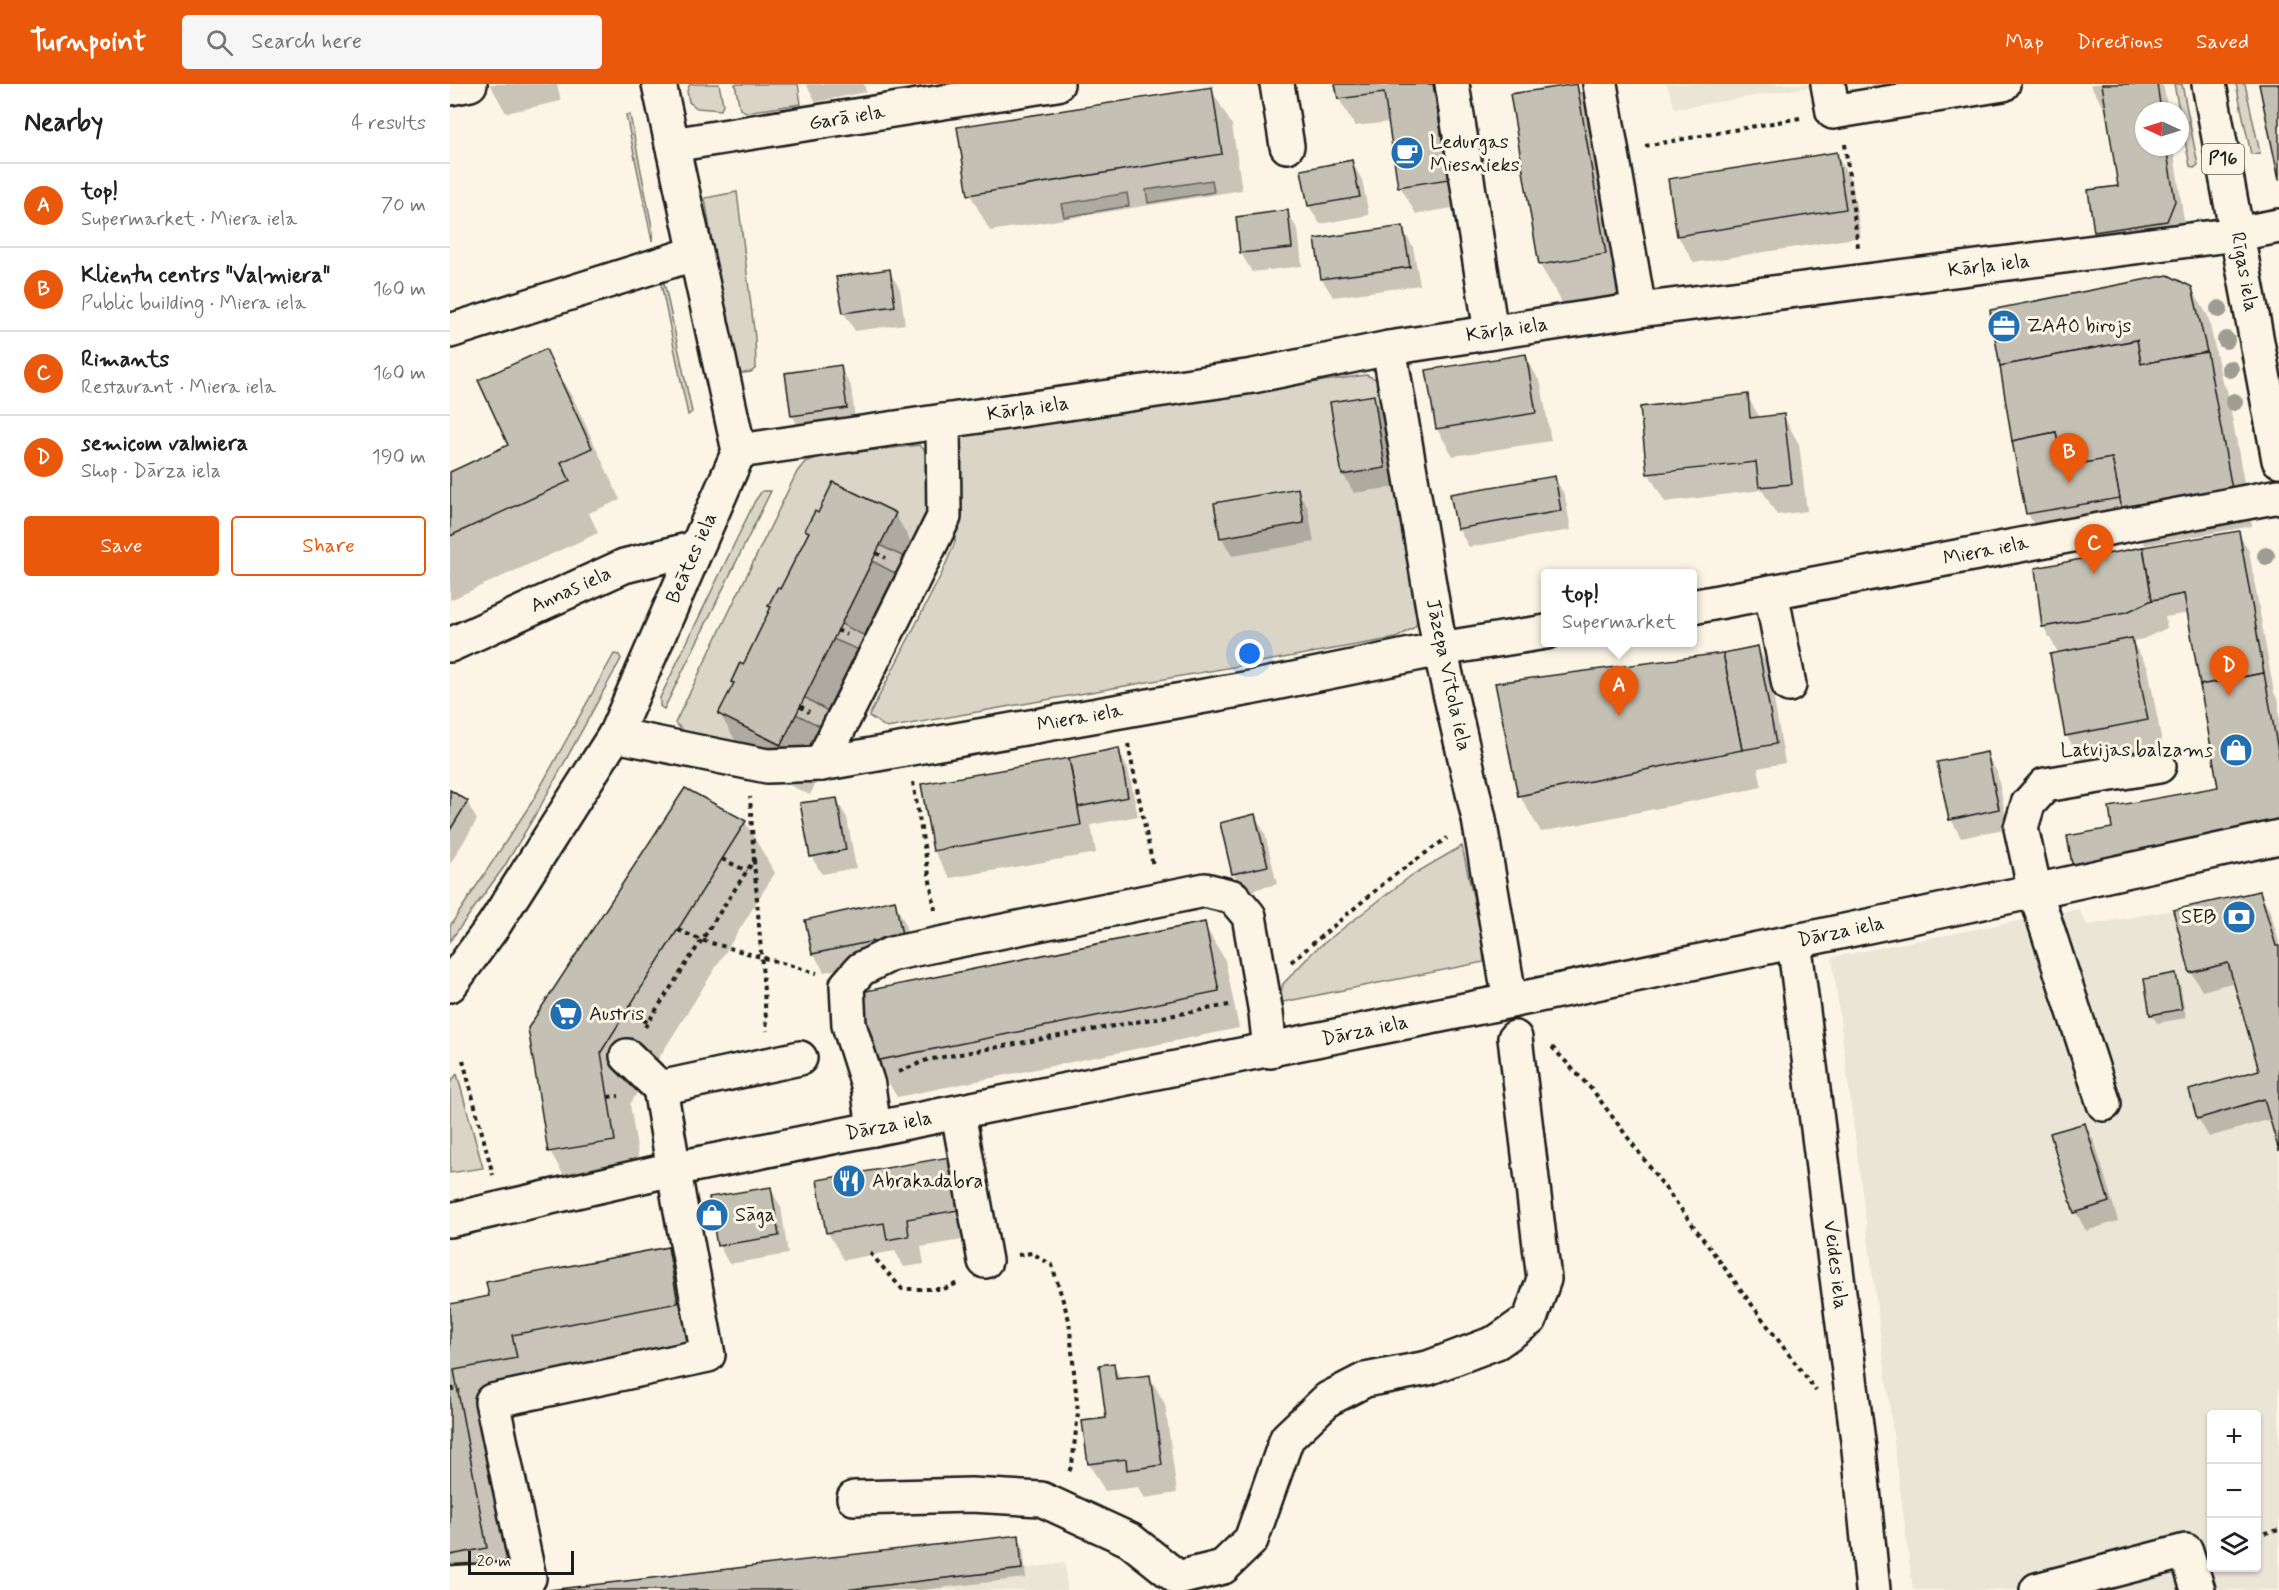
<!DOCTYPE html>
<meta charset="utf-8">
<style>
:root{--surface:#fff;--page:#f6f6f6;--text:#202124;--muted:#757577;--line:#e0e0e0;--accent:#ea580c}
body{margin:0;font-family:Mynerve,sans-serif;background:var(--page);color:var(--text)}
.controls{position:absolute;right:18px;bottom:18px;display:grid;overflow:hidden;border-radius:6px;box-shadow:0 2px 4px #0004}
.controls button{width:54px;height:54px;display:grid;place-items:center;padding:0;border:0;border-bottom:2px solid var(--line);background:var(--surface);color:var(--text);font:30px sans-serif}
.compass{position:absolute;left:1685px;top:18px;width:54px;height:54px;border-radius:50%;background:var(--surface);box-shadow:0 2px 4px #0004;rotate:274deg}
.scale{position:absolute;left:18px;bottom:15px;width:106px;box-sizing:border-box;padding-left:6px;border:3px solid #1c1c1c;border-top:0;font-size:16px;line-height:21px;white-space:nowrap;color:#1c1c1c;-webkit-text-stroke:4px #fcf5e5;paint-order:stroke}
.you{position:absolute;left:800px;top:570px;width:21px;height:21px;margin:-15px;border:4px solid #fff;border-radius:50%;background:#1a73e8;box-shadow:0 0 0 9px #1a73e833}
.badge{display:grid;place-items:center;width:39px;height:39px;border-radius:50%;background:var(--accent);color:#fff;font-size:20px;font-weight:700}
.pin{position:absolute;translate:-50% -50px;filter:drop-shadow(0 2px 3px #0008)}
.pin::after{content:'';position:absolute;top:32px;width:21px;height:18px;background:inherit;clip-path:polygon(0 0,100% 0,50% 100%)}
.popup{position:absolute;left:1091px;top:485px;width:156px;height:78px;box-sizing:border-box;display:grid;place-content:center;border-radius:6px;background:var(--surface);filter:drop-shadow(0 2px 4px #0005);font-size:20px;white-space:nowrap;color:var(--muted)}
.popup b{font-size:22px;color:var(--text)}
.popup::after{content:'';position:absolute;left:50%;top:100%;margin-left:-12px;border:12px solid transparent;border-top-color:var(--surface)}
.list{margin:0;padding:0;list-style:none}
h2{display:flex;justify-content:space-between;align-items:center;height:78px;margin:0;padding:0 24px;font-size:26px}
h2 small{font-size:20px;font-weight:400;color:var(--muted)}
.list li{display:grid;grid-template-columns:39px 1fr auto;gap:18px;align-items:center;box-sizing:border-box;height:84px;padding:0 24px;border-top:2px solid var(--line)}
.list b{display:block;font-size:22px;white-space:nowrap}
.list p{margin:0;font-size:20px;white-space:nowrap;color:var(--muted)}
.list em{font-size:20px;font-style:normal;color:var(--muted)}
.actions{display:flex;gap:12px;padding:18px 24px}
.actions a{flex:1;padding:14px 0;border:2px solid var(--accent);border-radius:6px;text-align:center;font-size:21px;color:var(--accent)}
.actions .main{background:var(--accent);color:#fff}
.icon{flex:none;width:33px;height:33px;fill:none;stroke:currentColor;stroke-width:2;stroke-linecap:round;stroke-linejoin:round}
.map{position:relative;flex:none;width:1829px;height:1506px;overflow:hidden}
header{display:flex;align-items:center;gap:36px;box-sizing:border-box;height:84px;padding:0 30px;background:var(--accent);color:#fff}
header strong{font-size:28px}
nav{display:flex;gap:33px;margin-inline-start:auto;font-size:21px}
.search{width:420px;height:54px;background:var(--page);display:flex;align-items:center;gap:15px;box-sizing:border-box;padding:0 21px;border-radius:6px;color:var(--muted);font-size:22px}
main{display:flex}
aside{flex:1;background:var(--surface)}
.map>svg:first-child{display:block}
.built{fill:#ebe5d6;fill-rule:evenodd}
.green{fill:#dbd5c8;stroke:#7c7872;stroke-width:1.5}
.shadow{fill:#0003;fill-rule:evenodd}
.building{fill:#c4c0b3;stroke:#1c1c1c;stroke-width:1.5}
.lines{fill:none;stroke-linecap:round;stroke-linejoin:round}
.minor-casing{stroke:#1c1c1c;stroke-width:38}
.major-casing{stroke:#1c1c1c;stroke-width:38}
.path{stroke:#1c1c1c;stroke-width:4;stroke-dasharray:4.5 4.5;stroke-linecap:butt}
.minor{stroke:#fcf5e5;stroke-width:33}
.major{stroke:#fcf5e5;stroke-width:33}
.tree{fill:#a09c93}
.labels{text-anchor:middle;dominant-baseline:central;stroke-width:6;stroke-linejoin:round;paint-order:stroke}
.shield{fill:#fcf5e5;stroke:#5f5d58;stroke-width:1.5}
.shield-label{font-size:18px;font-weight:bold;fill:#1c1c1c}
.street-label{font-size:20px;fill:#1c1c1c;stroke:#fcf5e5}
.poi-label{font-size:20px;fill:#1c1c1c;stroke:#fcf5e5;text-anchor:start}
</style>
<header>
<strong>Turnpoint</strong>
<div class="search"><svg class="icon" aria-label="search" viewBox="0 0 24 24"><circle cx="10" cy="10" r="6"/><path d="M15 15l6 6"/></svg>Search here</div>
<nav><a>Map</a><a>Directions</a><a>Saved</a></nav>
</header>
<main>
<aside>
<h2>Nearby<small>4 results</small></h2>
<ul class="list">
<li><span class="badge">A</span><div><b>top!</b><p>Supermarket · Miera iela</p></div><em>70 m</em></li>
<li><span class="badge">B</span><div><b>Klientu centrs &quot;Valmiera&quot;</b><p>Public building · Miera iela</p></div><em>160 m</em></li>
<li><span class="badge">C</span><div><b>Rimants</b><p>Restaurant · Miera iela</p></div><em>160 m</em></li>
<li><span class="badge">D</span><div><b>semicom valmiera</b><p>Shop · Dārza iela</p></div><em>190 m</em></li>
</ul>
<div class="actions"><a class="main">Save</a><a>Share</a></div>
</aside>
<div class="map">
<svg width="1829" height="1506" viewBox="0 0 1829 1506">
<rect width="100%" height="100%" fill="#fcf5e5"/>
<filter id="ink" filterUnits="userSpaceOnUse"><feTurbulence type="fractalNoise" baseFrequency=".0167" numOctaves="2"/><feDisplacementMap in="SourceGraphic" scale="12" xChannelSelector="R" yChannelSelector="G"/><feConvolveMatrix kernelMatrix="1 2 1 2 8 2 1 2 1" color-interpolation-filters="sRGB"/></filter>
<g filter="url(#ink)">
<g class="built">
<polygon points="1217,0 1360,0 1360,3 1225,25"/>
<path d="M1810,807L1826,862H1829V1506H1463L1382,873L1629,825L1637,841L1723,826ZM1762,1330H1806V1484H1762Z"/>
<polygon points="569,1451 572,1485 615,1479 617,1506 99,1506"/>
</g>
<g class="green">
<polygon points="240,0 269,0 273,20 271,26 247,24 239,18 237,7"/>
<polygon points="285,0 348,0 351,20 296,28 290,25"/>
<polygon points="1724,0 1732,0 1748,81 1744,84 1740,82"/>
<polygon points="1786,0 1795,0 1810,69 1801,70"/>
<polygon points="176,31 180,31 203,148 202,157"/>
<polygon points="762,96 764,108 698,119 696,106"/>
<polygon points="287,108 305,254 306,284 301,288 287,290 267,189 255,114"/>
<polygon points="677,109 679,122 614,133 611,120"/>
<polygon points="210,195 213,196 216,207 242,328 238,331"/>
<polygon points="916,291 931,297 972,528 965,543 946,554 437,644 419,632 492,489 505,458 505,350"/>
<polygon points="469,361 478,369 483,381 477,441 462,473 454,473 429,461 445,428 383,398 368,429 365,428 355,446 359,448 330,505 327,504 318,522 321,523 293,581 289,580 281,598 284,599 269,630 330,661 346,630 376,645 371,655 356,668 268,667 235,648 225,639 347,388 355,378 373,372"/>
<polygon points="312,407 321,407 214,625 210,622 210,614 305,417"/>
<polygon points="422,477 447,490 422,551 415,552 391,540"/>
<polygon points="383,555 407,565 412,571 379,628 354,613"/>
<polygon points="164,570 169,571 171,575 90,723 54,783 0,857 0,842 82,718"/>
<polygon points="1012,762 1031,850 1034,878 828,919 833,900 865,866 962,791"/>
<polygon points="7,990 33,1084 0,1089 0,999"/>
</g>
<g class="shadow">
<polygon points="40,0 107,0 111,17 56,29"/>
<polygon points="356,0 414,0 416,8 366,18"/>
<polygon points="887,0 994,0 1014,122 966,130 950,102 940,38 905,42 889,15"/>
<polygon points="1421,0 1574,0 1433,22"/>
<polygon points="1640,0 1712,0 1714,5 1718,27 1694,27 1694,63 1723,63 1734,136 1727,156 1657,166 1646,148 1640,108 1670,103 1657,29"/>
<polygon points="1126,1 1156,52 1184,221 1120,232 1090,181 1062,11"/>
<polygon points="761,5 782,41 792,106 540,147 520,110"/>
<polygon points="1386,70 1402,98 1411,153 1244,179 1228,152"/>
<polygon points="902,78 912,96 919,131 870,140 859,122"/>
<polygon points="837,128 848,146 852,182 802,188 791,169 788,134"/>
<polygon points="952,144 963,163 970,201 883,213 872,195"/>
<polygon points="439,187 450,205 455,240 405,247 394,229 388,194"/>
<polygon points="1741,204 1758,232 1772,297 1777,306 1802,442 1695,461 1678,433 1588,448 1578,430"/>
<polygon points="95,267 125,318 170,416 139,429 148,449 0,516 0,390 60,362"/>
<polygon points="1075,272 1091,300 1101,357 1003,372 987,345"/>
<polygon points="390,283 401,302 406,342 353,350 342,331"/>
<path d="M1297,312L1310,334L1333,332L1349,360L1357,427L1327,431L1312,406L1215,418L1199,390ZM1314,375V378L1209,390V387Z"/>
<polygon points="924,313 934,332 945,403 904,409 893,390"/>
<polygon points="1105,394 1115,412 1121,446 1019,463 1008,444"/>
<polygon points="847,406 858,424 864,458 782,472 772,454"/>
<polygon points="445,430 474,481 360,711 300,682 270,630 284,601 282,598 293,583 322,525 320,522 331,507 359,450 357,446"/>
<polygon points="1788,449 1799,467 1824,609 1829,618 1829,773 1640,807 1624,780 1664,745 1770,704 1739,529 1715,533 1717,544 1693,555 1682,557 1698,584 1713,664 1633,679 1617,652 1609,570 1593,542"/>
<polygon points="1307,563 1318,582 1335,679 1308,684 1312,703 1091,748 1070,712 1274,570"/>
<polygon points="668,666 678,685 688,732 641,741 646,769 500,794 484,767 619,675"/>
<polygon points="1536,669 1547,688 1558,744 1511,754 1501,735"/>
<polygon points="0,707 17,718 27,736 0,780"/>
<polygon points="386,715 397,734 406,784 372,790 361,772"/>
<polygon points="805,731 815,750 827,800 794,808 783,789"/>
<polygon points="295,738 325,789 180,1020 194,1108 129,1118 100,1067 80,945"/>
<polygon points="1809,809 1820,827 1829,858 1829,1062 1821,1035 1759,1053 1748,1034 1811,987 1785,898 1752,907 1742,889 1725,827"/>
<polygon points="444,818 454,837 462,869 374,888 364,870 357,837"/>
<polygon points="754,840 775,876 789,944 447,1013 426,977"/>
<polygon points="1725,891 1730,900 1736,934 1707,939 1702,931"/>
<polygon points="1635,1041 1645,1059 1668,1137 1636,1147 1626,1128"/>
<polygon points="504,1073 529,1153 471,1163 474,1180 454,1183 445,1167 394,1176 378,1149"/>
<polygon points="320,1104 331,1123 338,1170 279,1180 269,1161"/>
<polygon points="217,1165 247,1216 257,1270 91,1302 96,1325 32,1337 64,1506 0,1506 0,1221 40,1213"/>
<polygon points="663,1281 672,1296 699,1292 715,1320 727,1409 695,1414 688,1403 655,1407 639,1380 658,1335"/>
<polygon points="568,1453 573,1462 576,1494 471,1506 114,1506"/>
</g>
<g class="building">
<polygon points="885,0 983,0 999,95 948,103 934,9 888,15"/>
<polygon points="1127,0 1156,170 1089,181 1060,10"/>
<polygon points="1652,0 1707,0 1711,27 1694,27 1694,63 1716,63 1725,117 1717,137 1644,148 1638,106 1668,102"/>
<polygon points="1809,0 1829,0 1829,96"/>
<polygon points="762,3 772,70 518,111 507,43"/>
<polygon points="1387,68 1396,125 1227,152 1218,95"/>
<polygon points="902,76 910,113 858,122 851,86"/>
<polygon points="838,126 842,164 790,169 786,133"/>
<polygon points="953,142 960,183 871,195 865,155"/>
<polygon points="440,185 445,222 393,229 386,193"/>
<polygon points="1718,191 1742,203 1757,268 1691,280 1687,256 1550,282 1540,226"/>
<polygon points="1687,256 1691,280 1757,268 1782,405 1672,426 1662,374 1612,383 1606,348 1562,357 1550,282"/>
<polygon points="96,265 142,364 111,378 120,397 0,452 0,388 58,361 28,296"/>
<polygon points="1076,270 1086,329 986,345 976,286"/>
<polygon points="391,281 397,324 341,332 335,289"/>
<polygon points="1298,310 1300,334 1334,330 1342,400 1309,403 1306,378 1197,390 1190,323"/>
<polygon points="924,311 935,384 892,391 880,318"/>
<polygon points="1606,348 1612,383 1662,374 1670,414 1576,430 1562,357"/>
<polygon points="1105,392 1111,427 1007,445 1000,410"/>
<polygon points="383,398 446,429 331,661 268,630 284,599 281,598 290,579 293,581 321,523 318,522 328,503 330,505 359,448 355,446 365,427 368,429"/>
<polygon points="848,404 854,439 770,454 764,419"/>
<polygon points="1789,447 1814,589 1750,601 1734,510 1702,516 1693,463"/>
<polygon points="1693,463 1702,516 1677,528 1592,543 1585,484"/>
<polygon points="1682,554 1698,636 1615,652 1600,570"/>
<polygon points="1308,562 1326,660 1292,666 1273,569"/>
<polygon points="1273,569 1292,666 1068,712 1045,599"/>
<polygon points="1814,589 1829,672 1829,739 1826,744 1622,780 1617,752 1662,744 1659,723 1768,703 1750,601"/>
<polygon points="669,664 678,713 628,723 619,674"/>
<polygon points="1537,668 1549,725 1499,736 1487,678"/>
<polygon points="619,674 631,741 483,767 471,700"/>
<polygon points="235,704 296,737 151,968 165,1057 98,1068 78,944"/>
<polygon points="0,706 18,717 0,746"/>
<polygon points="387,714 396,766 360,773 350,719"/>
<polygon points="805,730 818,782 782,790 770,739"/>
<polygon points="1810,807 1826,862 1829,862 1829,1067 1814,1015 1747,1035 1739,1006 1809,986 1778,879 1740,889 1723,826"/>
<polygon points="445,816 452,851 362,870 355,836"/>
<polygon points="755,838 769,907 425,977 411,908"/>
<polygon points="1726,889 1732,925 1700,931 1694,895"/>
<polygon points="1635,1039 1659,1118 1624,1129 1600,1049"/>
<polygon points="505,1072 514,1125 457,1135 459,1152 437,1156 434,1139 376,1149 367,1096"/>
<polygon points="321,1103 329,1152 267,1162 259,1113"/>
<polygon points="218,1163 228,1219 62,1251 67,1274 4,1286 37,1464 0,1471 0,1220 39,1212 36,1198"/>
<polygon points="664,1279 666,1295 700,1291 712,1381 677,1386 676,1375 638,1380 632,1337 656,1334 649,1281"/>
<polygon points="569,1451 572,1485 394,1506 99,1506"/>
</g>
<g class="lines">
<g class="minor-casing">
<g id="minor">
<polyline points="827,0 837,62"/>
<polyline points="1002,0 1041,248"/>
<polyline points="1150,0 1189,226"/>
<polyline points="1378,0 1383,28 1553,0"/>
<polyline points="0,4 20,0"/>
<polyline points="222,61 607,0"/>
<polyline points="0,247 246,169"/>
<polyline points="939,264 990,565 1029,735 1060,917"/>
<polyline points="289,367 803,292 939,264 1189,226 1787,150 1829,142"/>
<polyline points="1321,508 1339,601"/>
<polyline points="1242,523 1829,412"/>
<polyline points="0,561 174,482 246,464"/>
<polyline points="165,651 317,682 371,680 800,604 990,565 1096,548"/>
<polyline points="371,680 494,433 493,337"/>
<polyline points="1344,857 1409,1365 1423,1506"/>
<polyline points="0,901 44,841 165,651 289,367 209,0"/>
<polyline points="177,972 210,1004"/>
<polyline points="1654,1020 1585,807 1571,744 1578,720 1595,701 1709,682"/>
<polyline points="508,1029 535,1177"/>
<polyline points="424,1045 418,1001 399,941 397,901 411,885 441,870 755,806 783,813 799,832 816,929 820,967"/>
<polyline points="0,1136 223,1085 1060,917 1585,807 1829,753"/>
<polyline points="404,1414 521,1411 591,1415 680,1456 728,1494 773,1483 801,1456 837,1354 878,1315 915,1296 978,1284 1047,1258 1080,1235 1094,1195 1065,954"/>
<polyline points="0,1499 79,1494 42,1317 258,1271 229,1116 210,1004 350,974"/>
<polyline points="1587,1506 1736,1467 1748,1506"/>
</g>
</g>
<g class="major-casing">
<polyline id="major" points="1759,0 1829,376"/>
</g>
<g class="path">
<polyline points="1395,60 1408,163"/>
<polyline points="1195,62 1350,34"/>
<polyline points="426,469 436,474"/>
<polyline points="387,546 397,551"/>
<polyline points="350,622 359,628"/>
<polyline points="678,660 703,782"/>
<polyline points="463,698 485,826"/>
<polyline points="272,775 297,787"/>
<polyline points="304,776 317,947"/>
<polyline points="228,846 251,856 367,889"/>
<polyline points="841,878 939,795 997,754"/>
<polyline points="179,925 198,939"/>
<polyline points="195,943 304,776 300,713"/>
<polyline points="1102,963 1144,1008 1366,1307"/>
<polyline points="13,976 43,1091"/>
<polyline points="449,988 477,976 779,921"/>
<polyline points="158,1013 169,1012"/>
<polyline points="420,1169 452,1205 494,1205 510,1198"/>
<polyline points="568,1171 582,1169 602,1181 619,1236 628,1329 622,1381 618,1390"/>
<polyline points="0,1304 10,1307"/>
<polyline points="1806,1451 1829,1446"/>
</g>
<use href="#minor" class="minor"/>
<use href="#major" class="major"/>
</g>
<g class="tree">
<circle cx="1769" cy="225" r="9"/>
<circle cx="1776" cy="256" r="9"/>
<circle cx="1780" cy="285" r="9"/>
<circle cx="1784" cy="318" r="9"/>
<circle cx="1816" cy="472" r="9"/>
</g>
</g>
<defs>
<g id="cafe-disc" transform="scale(1.725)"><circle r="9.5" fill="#1f6fb2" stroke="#fcf5e5"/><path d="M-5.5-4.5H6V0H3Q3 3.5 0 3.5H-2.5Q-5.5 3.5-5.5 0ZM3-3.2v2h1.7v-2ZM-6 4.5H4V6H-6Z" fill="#fff"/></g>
<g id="office-disc" transform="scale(1.725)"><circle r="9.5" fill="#1f6fb2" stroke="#fcf5e5"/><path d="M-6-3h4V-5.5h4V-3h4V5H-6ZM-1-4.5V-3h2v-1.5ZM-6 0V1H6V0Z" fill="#fff"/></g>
<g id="shop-disc" transform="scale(1.725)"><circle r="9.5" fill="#1f6fb2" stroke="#fcf5e5"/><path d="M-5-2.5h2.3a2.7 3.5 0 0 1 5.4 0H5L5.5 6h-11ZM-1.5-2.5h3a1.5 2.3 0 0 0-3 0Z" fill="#fff"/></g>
<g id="bank-disc" transform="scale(1.725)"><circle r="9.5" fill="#1f6fb2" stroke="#fcf5e5"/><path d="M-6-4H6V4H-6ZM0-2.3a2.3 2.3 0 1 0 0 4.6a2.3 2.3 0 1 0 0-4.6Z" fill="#fff"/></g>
<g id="supermarket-disc" transform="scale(1.725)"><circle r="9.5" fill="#1f6fb2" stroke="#fcf5e5"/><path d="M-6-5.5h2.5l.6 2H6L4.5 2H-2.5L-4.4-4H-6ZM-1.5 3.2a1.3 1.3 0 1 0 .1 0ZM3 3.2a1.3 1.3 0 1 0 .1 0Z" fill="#fff"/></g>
<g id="restaurant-disc" transform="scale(1.725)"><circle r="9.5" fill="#1f6fb2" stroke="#fcf5e5"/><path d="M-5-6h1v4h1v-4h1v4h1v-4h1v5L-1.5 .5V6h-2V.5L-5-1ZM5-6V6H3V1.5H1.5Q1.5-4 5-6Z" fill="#fff"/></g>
</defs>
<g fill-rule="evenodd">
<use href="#cafe-disc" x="957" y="69"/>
<use href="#office-disc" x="1554" y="242"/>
<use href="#shop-disc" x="1786" y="666"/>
<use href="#bank-disc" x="1789" y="833"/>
<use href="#supermarket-disc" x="116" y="930"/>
<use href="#restaurant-disc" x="399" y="1097"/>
<use href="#shop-disc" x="262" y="1131"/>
</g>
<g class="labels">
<rect class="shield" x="1752" y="60" width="42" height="30" rx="4.5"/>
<g class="shield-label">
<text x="1773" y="75">P16</text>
</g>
<g class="street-label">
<text transform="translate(397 34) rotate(-9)">Garā iela</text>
<text transform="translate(1539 182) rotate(-7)">Kārļa iela</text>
<text transform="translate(1794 188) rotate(80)">Rīgas iela</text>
<text transform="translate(1057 246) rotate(-8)">Kārļa iela</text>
<text transform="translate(578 325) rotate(-8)">Kārļa iela</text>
<text transform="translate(1536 467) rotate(-11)">Miera iela</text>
<text transform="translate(242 474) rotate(-66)">Beātes iela</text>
<text transform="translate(121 506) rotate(-24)">Annas iela</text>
<text transform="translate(998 591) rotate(78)">Jāzepa Vītola iela</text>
<text transform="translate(630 634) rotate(-10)">Miera iela</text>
<text transform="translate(1391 848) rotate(-12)">Dārza iela</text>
<text transform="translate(915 947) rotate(-12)">Dārza iela</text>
<text transform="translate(439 1042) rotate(-11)">Dārza iela</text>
<text transform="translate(1385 1181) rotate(83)">Veides iela</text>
</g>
<g class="poi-label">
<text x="980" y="58">Ledurgas<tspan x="980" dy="23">Miesnieks</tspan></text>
<text x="1577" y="242">ZAAO birojs</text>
<text x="1763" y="666" text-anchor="end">Latvijas balzams</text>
<text x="1766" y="833" text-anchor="end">SEB</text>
<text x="139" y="930">Austris</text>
<text x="422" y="1097">Abrakadabra</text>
<text x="285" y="1131">Sāga</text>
</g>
</g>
</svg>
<div class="controls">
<button>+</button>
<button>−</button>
<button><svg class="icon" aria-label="layers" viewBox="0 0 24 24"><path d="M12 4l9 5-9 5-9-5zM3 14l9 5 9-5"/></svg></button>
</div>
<svg class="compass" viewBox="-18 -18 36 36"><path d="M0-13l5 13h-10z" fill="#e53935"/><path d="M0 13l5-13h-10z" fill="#757577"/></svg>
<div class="scale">20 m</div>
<div class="you"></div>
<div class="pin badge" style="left:1169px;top:632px">A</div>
<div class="popup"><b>top!</b>Supermarket</div>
<div class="pin badge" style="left:1619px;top:399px">B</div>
<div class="pin badge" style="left:1644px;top:490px">C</div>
<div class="pin badge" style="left:1779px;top:612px">D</div>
</div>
</main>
